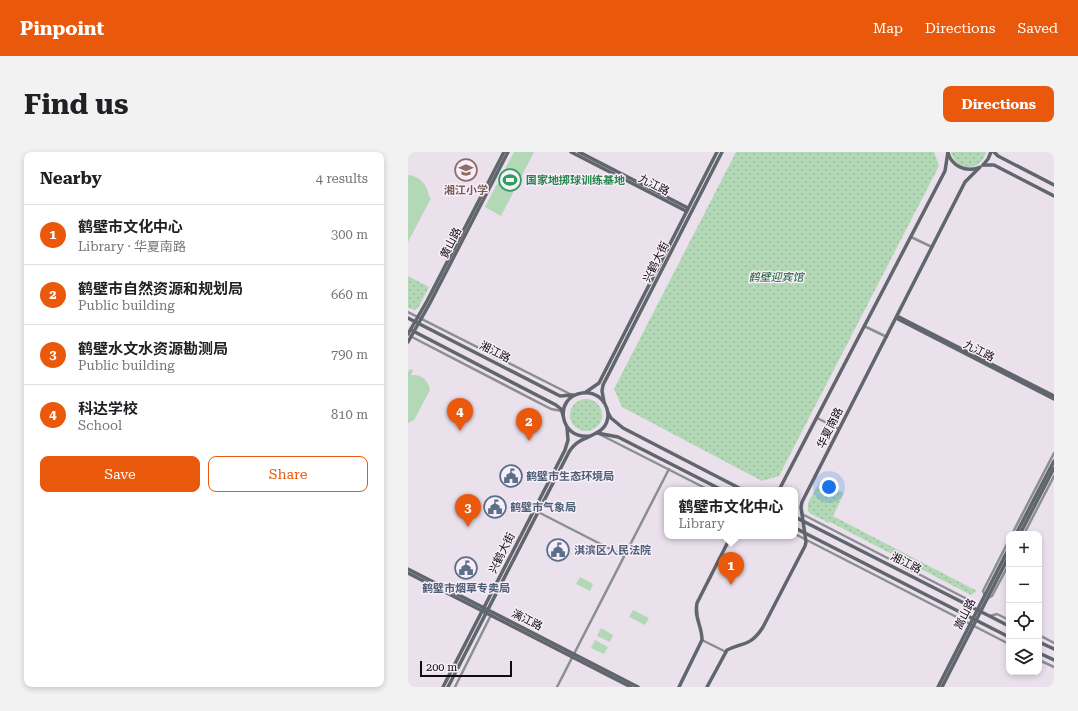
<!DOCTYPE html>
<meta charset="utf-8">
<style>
:root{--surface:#fff;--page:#f2f2f2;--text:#202124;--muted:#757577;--line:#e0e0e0;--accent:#ea580c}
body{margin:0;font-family:"Roboto Serif","Noto Sans SC",serif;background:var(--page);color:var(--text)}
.controls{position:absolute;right:12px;bottom:12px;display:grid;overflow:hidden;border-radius:8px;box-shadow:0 2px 6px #0003}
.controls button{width:36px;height:36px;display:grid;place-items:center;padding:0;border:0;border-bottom:1px solid var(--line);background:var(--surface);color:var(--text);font:20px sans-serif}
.scale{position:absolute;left:12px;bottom:10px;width:92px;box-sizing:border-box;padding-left:4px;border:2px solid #0f0c10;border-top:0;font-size:11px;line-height:14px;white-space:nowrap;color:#0f0c10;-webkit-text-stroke:3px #f7eefa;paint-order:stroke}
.you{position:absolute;left:421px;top:335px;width:14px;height:14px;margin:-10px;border:3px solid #fff;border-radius:50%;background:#1a73e8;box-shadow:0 0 0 6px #1a73e833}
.badge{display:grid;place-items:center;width:26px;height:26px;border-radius:50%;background:var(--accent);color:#fff;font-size:13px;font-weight:700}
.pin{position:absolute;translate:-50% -33px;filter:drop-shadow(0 1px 2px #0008)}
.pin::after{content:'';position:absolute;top:21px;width:14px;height:12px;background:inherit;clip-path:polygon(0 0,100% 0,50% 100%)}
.popup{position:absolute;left:256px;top:335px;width:134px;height:52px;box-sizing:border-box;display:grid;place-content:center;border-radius:8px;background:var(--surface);filter:drop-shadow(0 1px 3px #0005);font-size:13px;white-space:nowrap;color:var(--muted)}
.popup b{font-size:15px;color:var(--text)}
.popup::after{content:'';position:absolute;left:50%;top:100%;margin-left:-8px;border:8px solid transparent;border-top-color:var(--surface)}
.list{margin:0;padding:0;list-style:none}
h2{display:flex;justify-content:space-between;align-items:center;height:52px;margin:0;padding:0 16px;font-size:17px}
h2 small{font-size:13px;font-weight:400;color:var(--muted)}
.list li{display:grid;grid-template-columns:26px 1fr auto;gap:12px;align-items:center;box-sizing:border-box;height:60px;padding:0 16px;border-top:1px solid var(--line)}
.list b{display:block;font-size:15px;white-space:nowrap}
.list p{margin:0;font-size:13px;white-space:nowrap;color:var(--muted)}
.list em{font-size:13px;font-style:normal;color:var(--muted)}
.actions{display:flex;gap:8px;padding:12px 16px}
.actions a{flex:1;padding:9px 0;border:1px solid var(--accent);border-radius:8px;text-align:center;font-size:14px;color:var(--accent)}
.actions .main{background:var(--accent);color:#fff}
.icon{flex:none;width:22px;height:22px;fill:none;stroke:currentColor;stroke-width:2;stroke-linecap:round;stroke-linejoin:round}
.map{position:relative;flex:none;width:646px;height:535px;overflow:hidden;border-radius:8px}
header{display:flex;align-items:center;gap:24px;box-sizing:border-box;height:56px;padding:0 20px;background:var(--accent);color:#fff}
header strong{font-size:19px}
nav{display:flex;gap:22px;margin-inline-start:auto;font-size:14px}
.intro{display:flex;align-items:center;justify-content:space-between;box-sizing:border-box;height:96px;padding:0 24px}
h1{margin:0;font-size:28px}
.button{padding:10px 18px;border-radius:8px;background:var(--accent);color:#fff;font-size:14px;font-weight:700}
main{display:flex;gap:24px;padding:0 24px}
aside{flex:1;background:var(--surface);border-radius:8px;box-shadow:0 2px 6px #0003}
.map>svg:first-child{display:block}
.green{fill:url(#green-dots)}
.pitch{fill:#b3d8b6}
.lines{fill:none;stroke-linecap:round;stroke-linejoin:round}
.street{stroke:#8b8f94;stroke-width:2.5}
.secondary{stroke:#61666d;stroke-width:3.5}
.labels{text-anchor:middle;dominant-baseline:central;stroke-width:3;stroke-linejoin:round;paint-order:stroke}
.leisure-label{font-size:11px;font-weight:bold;fill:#27864d;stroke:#f7eefa;text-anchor:start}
.street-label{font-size:11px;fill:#0f0c10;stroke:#f7eefa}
.education-label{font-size:11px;font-weight:bold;fill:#785e54;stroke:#f7eefa}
.park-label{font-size:11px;font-style:italic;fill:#0f5b24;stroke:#f7eefa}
.service-label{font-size:11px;font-weight:bold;fill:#4e5e75;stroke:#f7eefa;text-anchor:start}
</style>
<header>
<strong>Pinpoint</strong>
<nav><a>Map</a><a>Directions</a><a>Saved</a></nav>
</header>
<div class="intro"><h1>Find us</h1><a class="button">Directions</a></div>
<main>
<aside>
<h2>Nearby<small>4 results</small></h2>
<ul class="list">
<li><span class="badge">1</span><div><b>鹤壁市文化中心</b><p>Library · 华夏南路</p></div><em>300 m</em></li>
<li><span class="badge">2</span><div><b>鹤壁市自然资源和规划局</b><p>Public building</p></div><em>660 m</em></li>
<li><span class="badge">3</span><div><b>鹤壁水文水资源勘测局</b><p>Public building</p></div><em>790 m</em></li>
<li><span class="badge">4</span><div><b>科达学校</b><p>School</p></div><em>810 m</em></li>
</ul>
<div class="actions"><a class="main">Save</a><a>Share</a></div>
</aside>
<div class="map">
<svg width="646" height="535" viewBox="0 0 646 535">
<defs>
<pattern id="green-dots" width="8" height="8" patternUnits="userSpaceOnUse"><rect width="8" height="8" fill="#b3d8b6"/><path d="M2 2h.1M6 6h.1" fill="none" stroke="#99b89b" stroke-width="1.8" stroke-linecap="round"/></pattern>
</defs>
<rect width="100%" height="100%" fill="#eae1ed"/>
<g class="green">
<polygon points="328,0 526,0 531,14 371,324 354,329 214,255 206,237"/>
<path d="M543,0H578C573,20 548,20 543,0Z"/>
<polygon points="0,124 21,135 10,156 7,158 0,156"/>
<circle cx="178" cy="263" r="16"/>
<polygon points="412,329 436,341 425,364 569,439 563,443 422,370 421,371 403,362 400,359 400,351"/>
</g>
<g class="pitch">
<polygon points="106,0 126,0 93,64 77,55"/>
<path d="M0,23C12,24 20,33 21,45L23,46L0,90Z"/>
<path d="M2,217L5,218L3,223C13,222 20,227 22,238L6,268L0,271V220Z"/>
<polygon points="172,425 185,432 182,439 168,432"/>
<polygon points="225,458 241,466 237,473 221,465"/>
<polygon points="193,476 205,483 202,490 189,484"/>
<polygon points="187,488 200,495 196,502 183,496"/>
</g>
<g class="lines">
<g class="street">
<polyline points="503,85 524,95"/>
<polyline points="0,160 164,243"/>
<polyline points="456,174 479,185"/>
<polyline points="2,184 143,257 154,259"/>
<polyline points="409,266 431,277"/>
<polyline points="193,283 301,338"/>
<polyline points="130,360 216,404"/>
<polyline points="394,362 559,447 563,454"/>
<polyline points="387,382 601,492"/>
<polyline points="604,382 646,301"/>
<polyline points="616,382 646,324"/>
<polyline points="577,444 575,439 601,388"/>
<polyline points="580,446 584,444 601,412"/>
<polyline points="582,464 589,462 601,468"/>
<polyline points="631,483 646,491"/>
<polyline points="294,488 318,500"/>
<polyline points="631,508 646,515"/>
<polyline points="47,535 83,463"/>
<polyline points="149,535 261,317"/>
</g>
<g class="secondary">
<polyline points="163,0 278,59"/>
<polyline points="171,0 280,56"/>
<polyline points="586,0 590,4 646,33"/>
<path d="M540,1C544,14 557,20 570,16"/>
<polyline points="575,13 586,13 646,44"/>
<polyline points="575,13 580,7 583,0"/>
<polyline points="489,164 646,244"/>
<polyline points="0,166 152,244 165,243"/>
<polyline points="488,166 646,247"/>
<polyline points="5,179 148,253 153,257 155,263"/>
<polyline points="0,182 19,149 96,0"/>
<polyline points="0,190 22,151 100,0"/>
<polyline points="178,240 191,231 309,0"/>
<polyline points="196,250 194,239 195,233 314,0"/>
<polyline points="200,261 203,266 215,276 335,338"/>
<polyline points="189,281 210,285 314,338"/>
<polyline points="371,338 537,19 540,0"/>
<polyline points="387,365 601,474"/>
<polyline points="387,376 601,485"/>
<polyline points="608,382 646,309"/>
<polyline points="612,382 646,316"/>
<polyline points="0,417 230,535"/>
<polyline points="0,421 223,535"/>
<polyline points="631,490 646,497"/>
<polyline points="631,501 646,508"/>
<polyline points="35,535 157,298 160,288 159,275"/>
<path d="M40,535L161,300C164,295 167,292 172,289C184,282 201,280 200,261C199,255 196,249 191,245C187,242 180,240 174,241C145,245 151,288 182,284"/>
<path d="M271,535L294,488C294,473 286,467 289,451L323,384"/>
<path d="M299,535L319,498C336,490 343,494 355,475L397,394L398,390L393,355L394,350L557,30L572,15"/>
<polyline points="530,535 601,396"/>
<polyline points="534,535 601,404"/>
</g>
</g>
<defs>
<g id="school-ring" transform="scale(1.15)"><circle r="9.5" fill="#f7eefa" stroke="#8d6e63" stroke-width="1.5"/><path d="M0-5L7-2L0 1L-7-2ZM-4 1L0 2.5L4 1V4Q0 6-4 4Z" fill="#8d6e63"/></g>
<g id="stadium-ring" transform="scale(1.15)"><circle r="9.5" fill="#f7eefa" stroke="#2e9e5b" stroke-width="1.5"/><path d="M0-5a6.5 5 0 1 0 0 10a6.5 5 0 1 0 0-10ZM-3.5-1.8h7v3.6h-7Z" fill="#2e9e5b"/></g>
<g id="civic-ring" transform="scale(1.15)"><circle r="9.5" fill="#f7eefa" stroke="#5c6f8a" stroke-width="1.5"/><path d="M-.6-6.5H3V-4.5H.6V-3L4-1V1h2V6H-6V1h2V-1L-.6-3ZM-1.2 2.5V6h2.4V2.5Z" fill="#5c6f8a"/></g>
</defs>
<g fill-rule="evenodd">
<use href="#school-ring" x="58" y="18"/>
<use href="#stadium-ring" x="102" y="28"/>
<use href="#civic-ring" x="103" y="324"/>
<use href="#civic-ring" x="87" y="355"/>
<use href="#civic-ring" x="150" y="398"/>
<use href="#civic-ring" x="58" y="416"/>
</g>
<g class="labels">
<g class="leisure-label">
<text x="118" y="28">国家地掷球训练基地</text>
</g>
<g class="street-label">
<text transform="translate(246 33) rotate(27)">九江路</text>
<text transform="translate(43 91) rotate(-63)">黄山路</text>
<text transform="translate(248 110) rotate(-63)">兴鹤大街</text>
<text transform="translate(571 199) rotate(27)">九江路</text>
<text transform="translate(87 200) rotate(27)">湘江路</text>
<text transform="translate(422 276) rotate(-63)">华夏南路</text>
<text transform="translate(94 401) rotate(-63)">兴鹤大街</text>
<text transform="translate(498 411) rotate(27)">湘江路</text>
<text transform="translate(557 462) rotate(-63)">嵩山路</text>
<text transform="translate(119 468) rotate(27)">漓江路</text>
</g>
<g class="education-label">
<text x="58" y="38">湘江小学</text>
</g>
<g class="park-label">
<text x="368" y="125">鹤壁迎宾馆</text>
</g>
<g class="service-label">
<text x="118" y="324">鹤壁市生态环境局</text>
<text x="102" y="355">鹤壁市气象局</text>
<text x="166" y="398">淇滨区人民法院</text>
<text x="58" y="436" text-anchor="middle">鹤壁市烟草专卖局</text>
</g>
</g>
</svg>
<div class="controls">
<button>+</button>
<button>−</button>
<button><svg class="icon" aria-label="locate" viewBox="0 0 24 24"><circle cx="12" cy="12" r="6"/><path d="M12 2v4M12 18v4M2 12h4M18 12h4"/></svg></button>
<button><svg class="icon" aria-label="layers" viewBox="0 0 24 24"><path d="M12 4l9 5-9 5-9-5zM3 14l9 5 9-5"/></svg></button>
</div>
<div class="scale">200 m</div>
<div class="you"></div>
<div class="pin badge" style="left:323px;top:433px">1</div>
<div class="popup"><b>鹤壁市文化中心</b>Library</div>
<div class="pin badge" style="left:121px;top:289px">2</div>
<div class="pin badge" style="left:60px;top:375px">3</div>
<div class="pin badge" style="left:52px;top:279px">4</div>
</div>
</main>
